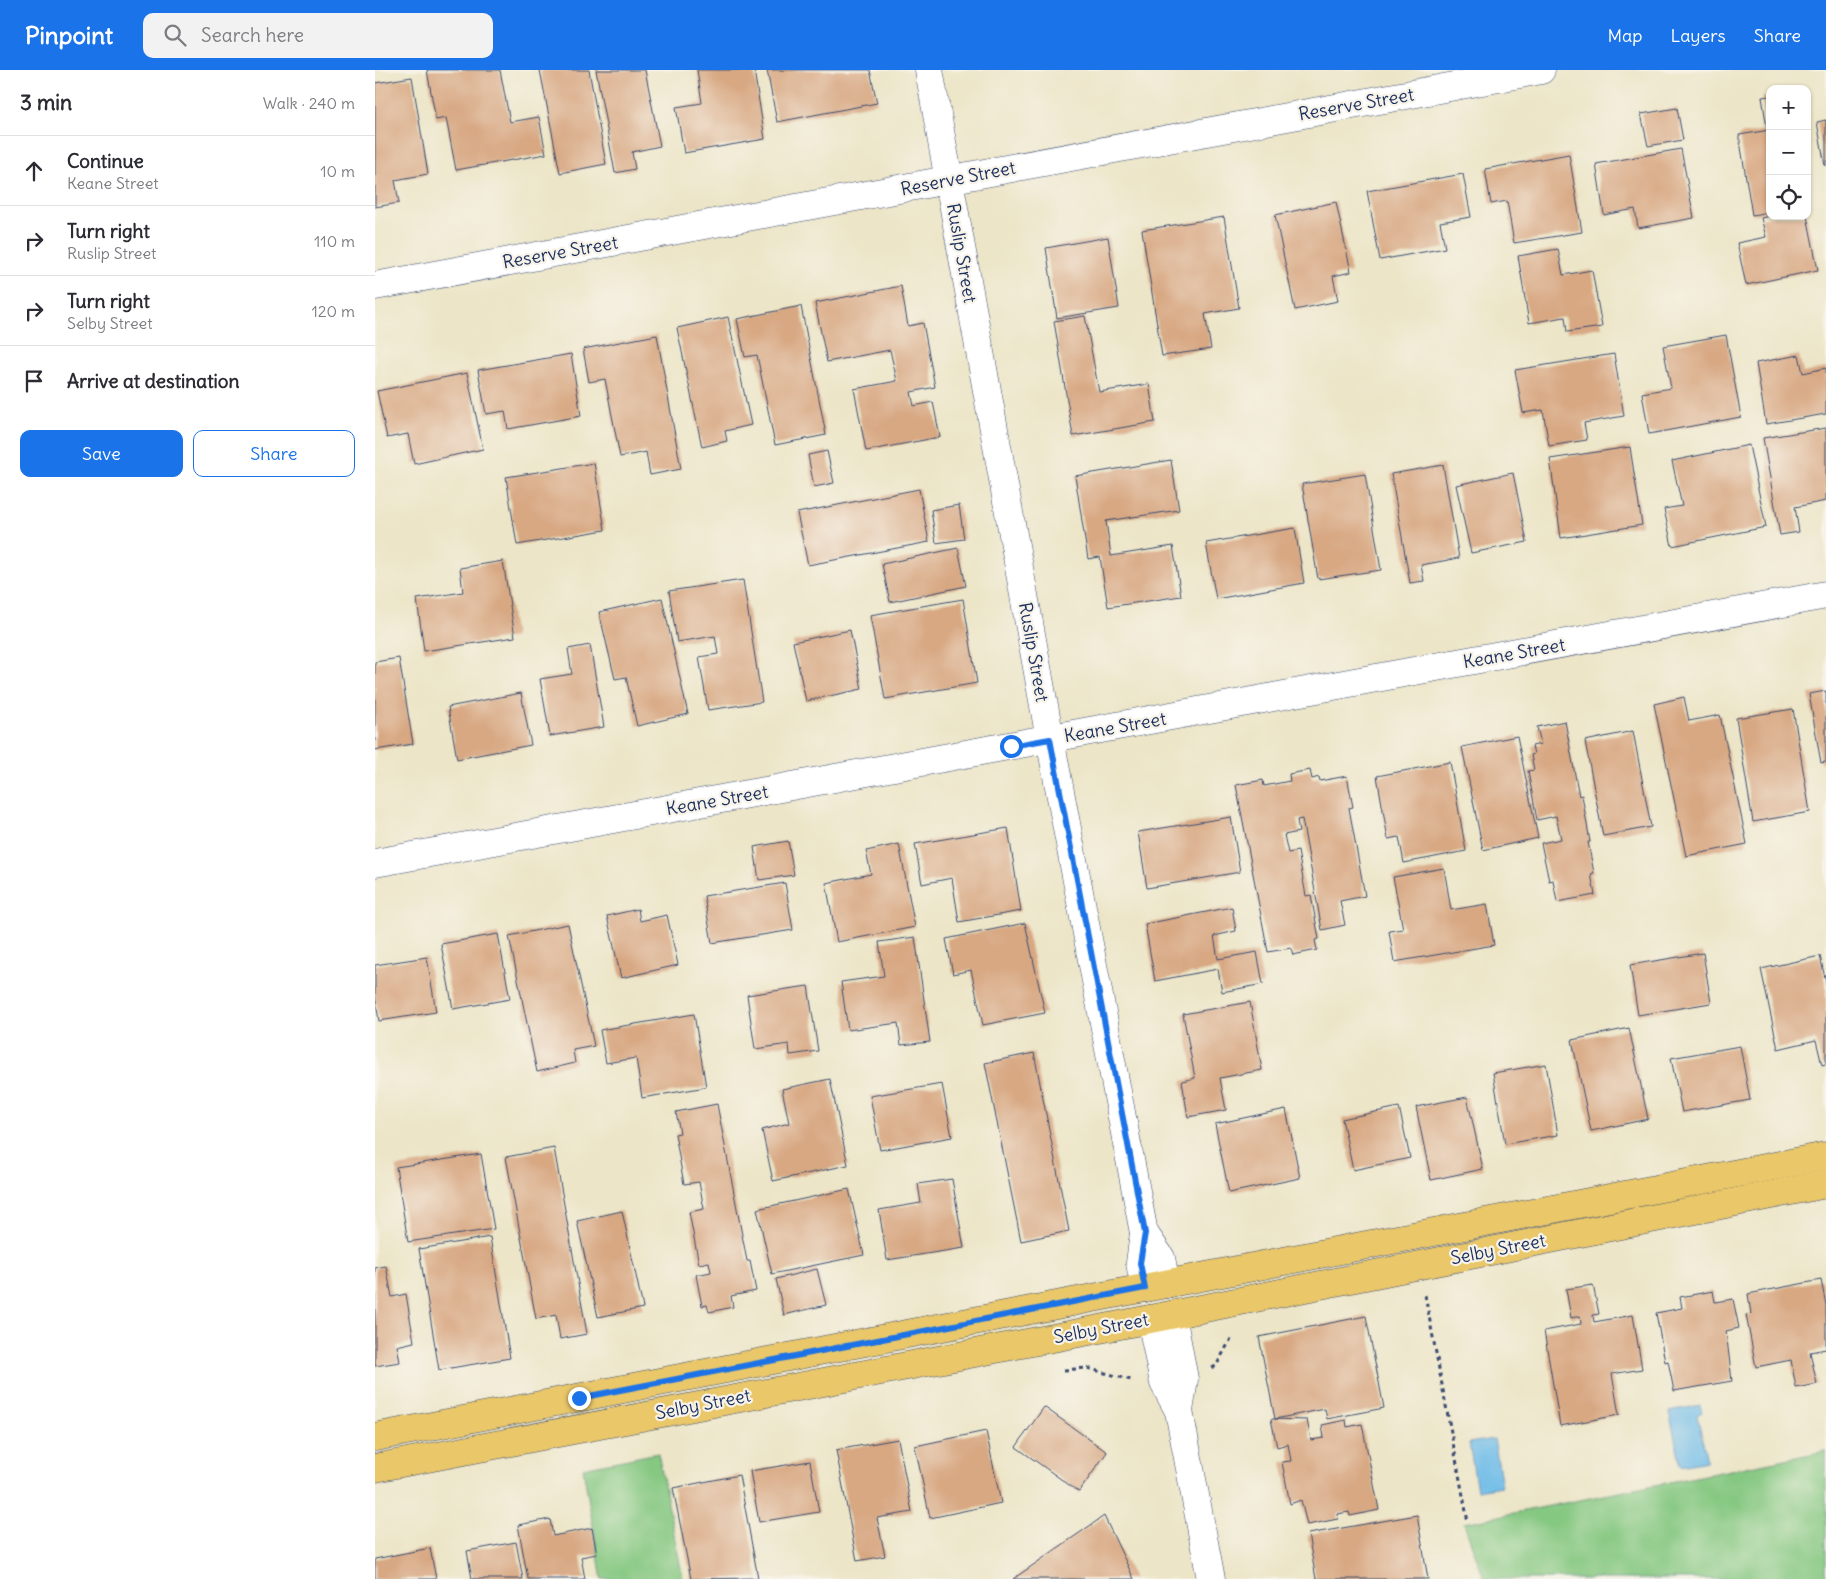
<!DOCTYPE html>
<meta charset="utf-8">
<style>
:root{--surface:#fff;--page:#f2f2f3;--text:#2b2b33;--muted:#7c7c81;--line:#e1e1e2;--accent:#1a73e8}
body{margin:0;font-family:Delius,sans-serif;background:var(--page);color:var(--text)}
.controls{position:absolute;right:15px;top:15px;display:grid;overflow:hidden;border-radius:10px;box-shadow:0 1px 4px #0004}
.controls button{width:45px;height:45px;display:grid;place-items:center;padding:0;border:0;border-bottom:1px solid var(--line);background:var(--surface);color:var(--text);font:25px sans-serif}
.stop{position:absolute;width:15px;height:15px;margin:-11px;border:4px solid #1a73e8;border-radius:50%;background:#fff}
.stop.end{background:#1a73e8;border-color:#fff;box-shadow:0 1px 5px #0008}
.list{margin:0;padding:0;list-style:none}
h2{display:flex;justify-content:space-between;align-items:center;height:65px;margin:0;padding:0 20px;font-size:21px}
h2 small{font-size:16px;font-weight:400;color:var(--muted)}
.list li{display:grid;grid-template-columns:32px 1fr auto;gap:15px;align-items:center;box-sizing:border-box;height:70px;padding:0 20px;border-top:1px solid var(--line)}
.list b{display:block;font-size:19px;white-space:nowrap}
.list p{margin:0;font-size:16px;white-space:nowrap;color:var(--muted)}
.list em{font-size:16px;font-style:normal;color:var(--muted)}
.actions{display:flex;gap:10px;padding:15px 20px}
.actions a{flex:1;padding:11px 0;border:1px solid var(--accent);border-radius:10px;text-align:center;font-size:18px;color:var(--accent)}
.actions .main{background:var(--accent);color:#fff}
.icon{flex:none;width:28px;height:28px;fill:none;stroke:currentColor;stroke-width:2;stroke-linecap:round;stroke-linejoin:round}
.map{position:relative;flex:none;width:1451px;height:1509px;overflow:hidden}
header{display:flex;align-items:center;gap:30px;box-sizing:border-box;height:70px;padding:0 25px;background:var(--accent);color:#fff}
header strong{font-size:24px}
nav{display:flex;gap:28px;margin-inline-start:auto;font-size:18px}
.search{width:350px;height:45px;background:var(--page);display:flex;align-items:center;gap:12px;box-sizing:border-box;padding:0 18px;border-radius:10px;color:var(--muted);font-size:19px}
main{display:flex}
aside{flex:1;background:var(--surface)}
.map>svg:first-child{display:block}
.green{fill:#85c881;stroke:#507c70}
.water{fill:#6ebce8;stroke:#4476a3}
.building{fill:#d8a883}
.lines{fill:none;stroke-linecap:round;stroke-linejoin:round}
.minor-casing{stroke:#3a4a6e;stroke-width:29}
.major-casing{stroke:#3a4a6e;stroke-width:29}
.path{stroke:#3a4a6e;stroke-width:3;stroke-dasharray:4 4;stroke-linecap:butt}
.minor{stroke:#fff;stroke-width:28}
.major{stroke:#eac769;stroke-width:28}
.route{stroke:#1a73e8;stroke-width:6}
.labels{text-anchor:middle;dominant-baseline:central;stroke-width:4.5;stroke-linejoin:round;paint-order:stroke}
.street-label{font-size:18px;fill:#1b2f5e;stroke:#f7f3e8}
</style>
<header>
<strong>Pinpoint</strong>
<div class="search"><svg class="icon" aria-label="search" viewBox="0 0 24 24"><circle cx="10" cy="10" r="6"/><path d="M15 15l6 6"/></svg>Search here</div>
<nav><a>Map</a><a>Layers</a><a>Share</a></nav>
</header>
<main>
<aside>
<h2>3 min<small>Walk · 240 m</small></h2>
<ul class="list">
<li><svg class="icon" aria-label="ahead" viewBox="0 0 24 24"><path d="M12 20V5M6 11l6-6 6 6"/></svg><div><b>Continue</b><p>Keane Street</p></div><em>10 m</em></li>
<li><svg class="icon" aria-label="right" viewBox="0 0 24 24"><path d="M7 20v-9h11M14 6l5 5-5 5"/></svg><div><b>Turn right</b><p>Ruslip Street</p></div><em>110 m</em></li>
<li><svg class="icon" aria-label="right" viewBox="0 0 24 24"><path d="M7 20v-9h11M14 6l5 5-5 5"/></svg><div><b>Turn right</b><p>Selby Street</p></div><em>120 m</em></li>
<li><svg class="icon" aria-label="arrive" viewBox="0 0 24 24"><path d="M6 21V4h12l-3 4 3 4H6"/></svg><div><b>Arrive at destination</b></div></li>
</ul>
<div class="actions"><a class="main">Save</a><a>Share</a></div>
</aside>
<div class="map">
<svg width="1451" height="1509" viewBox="0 0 1451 1509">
<rect width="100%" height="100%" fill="#f7f3e8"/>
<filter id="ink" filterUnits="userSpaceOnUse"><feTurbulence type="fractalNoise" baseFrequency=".02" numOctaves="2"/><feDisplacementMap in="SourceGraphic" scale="10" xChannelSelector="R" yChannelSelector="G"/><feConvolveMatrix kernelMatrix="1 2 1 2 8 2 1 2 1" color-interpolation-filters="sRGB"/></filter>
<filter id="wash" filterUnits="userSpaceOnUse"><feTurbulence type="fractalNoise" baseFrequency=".0096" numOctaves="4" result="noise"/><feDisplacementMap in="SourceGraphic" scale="20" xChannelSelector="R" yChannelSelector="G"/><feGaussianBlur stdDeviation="1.12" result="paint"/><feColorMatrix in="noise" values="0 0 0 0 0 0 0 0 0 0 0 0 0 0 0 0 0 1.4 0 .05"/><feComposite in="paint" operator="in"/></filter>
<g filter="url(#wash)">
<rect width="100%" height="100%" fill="#ece5c7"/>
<g class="green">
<polygon points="1451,1381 1451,1509 1109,1509 1089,1453"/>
<polygon points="283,1383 308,1509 227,1509 208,1398"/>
</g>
<g class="water">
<polygon points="1325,1335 1327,1342 1322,1345 1332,1391 1306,1396 1294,1342"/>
<polygon points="1119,1369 1127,1416 1102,1420 1094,1373"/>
</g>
<g id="blocks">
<g class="building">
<polygon points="52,0 125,0 135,52 164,47 171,84 81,100 71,48 61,50"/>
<polygon points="165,0 214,0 231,94 185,103"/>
<polygon points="221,0 270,0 285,76 257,82 260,99 240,103"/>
<polygon points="322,0 379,0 390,69 309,83 301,37 327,33"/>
<polygon points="392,0 495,0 502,33 402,52"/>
<polygon points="37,7 53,104 20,110 24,133 0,137 0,13"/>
<polygon points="1395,26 1395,58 1392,58 1387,27"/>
<polygon points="1302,38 1308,70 1273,76 1266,44"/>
<polygon points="1451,50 1451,96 1450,96 1442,52"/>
<polygon points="1395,60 1395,142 1377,145 1364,65"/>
<polygon points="1306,79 1319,148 1263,158 1260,139 1229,145 1221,94"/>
<polygon points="1194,84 1207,162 1139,173 1132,131 1116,134 1110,99"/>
<polygon points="1088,104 1096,147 1065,152 1070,178 1005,190 992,121"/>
<polygon points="961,132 976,202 958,206 963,231 920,240 900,145"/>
<polygon points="1395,146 1432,146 1443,200 1371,215 1362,173 1391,167 1386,148"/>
<polygon points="849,147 864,238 830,244 836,279 787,286 767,160"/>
<polygon points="733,167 744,238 682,248 671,178"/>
<polygon points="1183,179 1188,205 1217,200 1227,257 1192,262 1190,247 1154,253 1143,186"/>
<polygon points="526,216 533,256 548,253 560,317 536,322 539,336 558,332 565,367 491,381 479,319 522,311 515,280 452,292 440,233"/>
<polygon points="426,236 451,365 400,375 382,285 370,287 362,249"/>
<polygon points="710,246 724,322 774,314 780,352 698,366 679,251"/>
<polygon points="353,247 376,355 350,361 352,371 327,377 302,258"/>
<polygon points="282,265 306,399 275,405 271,382 245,387 230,309 214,312 208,279"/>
<polygon points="1351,265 1366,347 1274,364 1267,323 1296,318 1288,276"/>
<polygon points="196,284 206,346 133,359 130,341 111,344 103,300"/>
<polygon points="1239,284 1249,346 1209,353 1212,370 1174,376 1168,340 1148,343 1140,300"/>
<polygon points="1424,285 1428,303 1451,298 1451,344 1391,354 1381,293"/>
<polygon points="92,303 108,379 39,394 33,364 12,368 2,321"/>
<polygon points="1451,358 1451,431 1420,437 1424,462 1405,465 1388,368"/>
<polygon points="1374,375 1391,457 1297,476 1289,439 1307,436 1297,391"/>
<polygon points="1255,377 1267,455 1186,468 1175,389"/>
<polygon points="452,381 459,413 439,417 433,385"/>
<polygon points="796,390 804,440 731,451 736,486 798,476 806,526 733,537 725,487 713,489 700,406"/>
<polygon points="219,393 230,460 142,475 131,407"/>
<polygon points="1068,395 1084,488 1046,495 1049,511 1035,513 1016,404"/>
<polygon points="1138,403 1152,472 1096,483 1081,415"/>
<polygon points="990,404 1006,500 943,509 927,414"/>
<polygon points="544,419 554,472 433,495 422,443"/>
<polygon points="584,435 589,469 561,473 556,440"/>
<polygon points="920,458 929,513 841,529 831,473"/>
<polygon points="583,478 591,516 515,532 507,494"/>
<polygon points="128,491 140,567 49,581 42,529 88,522 85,498"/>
<polygon points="368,510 387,632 333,640 324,587 343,584 340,566 302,572 294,521"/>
<polygon points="287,528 313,644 262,656 251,607 240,609 224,542"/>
<polygon points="588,529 602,613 510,629 495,545"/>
<polygon points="475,560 487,619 431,631 418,572"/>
<polygon points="215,575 229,657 175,666 165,609 197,604 193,579"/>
<polygon points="24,588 38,674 0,680 0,592"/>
<polygon points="1451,621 1451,692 1446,693 1434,624"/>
<polygon points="146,623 156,675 82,689 73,637"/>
<polygon points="1309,627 1314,651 1345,645 1372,774 1311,786 1279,634"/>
<polygon points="1418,639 1435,742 1378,752 1361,648"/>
<polygon points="1190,651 1204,726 1207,725 1215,772 1213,772 1219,803 1216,804 1220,825 1182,832 1178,810 1174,811 1166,773 1186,769 1181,746 1162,750 1153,701 1159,700 1156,685 1159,684 1157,676 1166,674 1162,657"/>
<polygon points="1258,661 1276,757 1228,766 1210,671"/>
<polygon points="1142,666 1163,768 1108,780 1087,677"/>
<polygon points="1075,692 1091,781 1029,793 1024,767 1013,769 1002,706"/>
<polygon points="935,700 937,709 944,707 945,711 972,706 978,737 974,738 990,826 965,831 970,855 947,860 927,749 922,750 924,762 909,765 913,783 923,781 931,826 936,825 944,869 940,870 942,880 918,885 916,878 893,882 861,715 888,710 889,716 915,711 914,704"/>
<polygon points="856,747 865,802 772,818 763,762"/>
<polygon points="633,758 646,841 584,852 577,808 547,814 540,774"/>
<polygon points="413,771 419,805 384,810 379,777"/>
<polygon points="524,774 540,857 462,872 451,813 496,804 491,781"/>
<polygon points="1069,798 1076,840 1112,834 1119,875 1019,892 1014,861 1028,859 1018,807"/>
<polygon points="410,813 418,860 337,873 329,826"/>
<polygon points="857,837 861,861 839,866 843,889 882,882 888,914 847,922 843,899 780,911 770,854"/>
<polygon points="263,839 265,851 292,845 303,895 246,908 232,846"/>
<polygon points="650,853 670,943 608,955 596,900 578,904 571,869"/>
<polygon points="193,854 219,976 198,980 200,993 162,1002 134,866"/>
<polygon points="123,864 135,929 78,939 66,874"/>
<polygon points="540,867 555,972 526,975 523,953 473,960 466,912 509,906 504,872"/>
<polygon points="1328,883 1336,933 1263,945 1255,895"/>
<polygon points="1445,886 1451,912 1451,994 1447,995 1441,970 1403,979 1386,899"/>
<polygon points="52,887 61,942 4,951 0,925 0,895"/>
<polygon points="433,916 443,981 415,985 414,974 380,979 372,925"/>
<polygon points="875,932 887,1000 845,1008 851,1040 813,1047 807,1011 820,1008 808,944"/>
<polygon points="319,944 331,1017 267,1028 261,988 231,993 225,960"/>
<polygon points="1254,958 1273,1049 1216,1061 1197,970"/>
<polygon points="1365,976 1375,1030 1307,1042 1296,988"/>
<polygon points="659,983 694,1161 646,1171 610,993"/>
<polygon points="1171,994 1183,1065 1130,1074 1118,1003"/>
<polygon points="455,1009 473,1095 398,1111 387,1060 414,1053 407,1019"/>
<polygon points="567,1014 577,1067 505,1080 495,1026"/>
<polygon points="1092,1027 1108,1099 1056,1110 1041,1037"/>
<polygon points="342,1034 372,1191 375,1191 381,1221 356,1226 358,1237 334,1242 332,1235 327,1236 321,1205 336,1202 334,1192 324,1194 314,1142 329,1139 324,1112 309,1114 300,1064 305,1063 301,1042"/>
<polygon points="1024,1037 1035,1088 978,1100 967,1049"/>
<polygon points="911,1039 925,1108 854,1123 840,1054"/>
<polygon points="179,1078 212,1264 185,1269 181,1245 161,1249 131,1087"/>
<polygon points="106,1084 119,1159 33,1172 21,1097"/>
<polygon points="577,1109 589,1178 512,1190 504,1140 546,1133 543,1114"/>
<polygon points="474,1119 489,1185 397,1204 382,1139"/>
<polygon points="247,1141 268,1238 223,1247 202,1151"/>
<polygon points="115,1167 135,1288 64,1300 44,1179"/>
<polygon points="11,1196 17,1227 31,1224 39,1272 22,1276 25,1292 0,1296 0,1198"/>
<polygon points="442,1199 451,1235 409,1245 401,1209"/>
<polygon points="1446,1210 1451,1235 1451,1279 1435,1282 1442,1314 1421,1318 1416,1290 1381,1297 1371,1245 1376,1244 1373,1224"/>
<polygon points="1218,1215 1224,1244 1218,1245 1219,1252 1258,1245 1267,1299 1237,1304 1244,1345 1185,1356 1169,1261 1206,1254 1205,1246 1196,1248 1191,1219"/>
<polygon points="1338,1221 1340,1232 1358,1229 1364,1258 1351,1261 1357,1311 1299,1321 1293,1291 1290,1292 1281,1243 1307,1238 1305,1227"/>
<polygon points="991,1246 1009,1338 952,1349 950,1339 900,1349 884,1267"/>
<polygon points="669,1337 732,1382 704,1422 641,1377"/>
<polygon points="896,1349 932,1350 936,1370 949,1368 947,1355 971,1350 972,1357 987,1354 1004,1440 975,1446 974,1442 962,1444 963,1449 932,1455 926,1430 915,1434 907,1392 916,1391 913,1374 902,1377"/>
<polygon points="611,1361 626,1433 555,1448 540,1376"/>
<polygon points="523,1369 537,1442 502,1448 510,1486 482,1491 461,1380"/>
<polygon points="435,1391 444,1442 384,1452 375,1401"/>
<polygon points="364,1405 383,1508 316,1509 298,1418"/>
<polygon points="1042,1445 1053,1509 941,1509 933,1464"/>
<polygon points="729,1446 759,1509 638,1509"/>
<polygon points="175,1449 178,1466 217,1458 222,1484 206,1487 210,1509 153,1509 143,1455"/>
<polygon points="141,1472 148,1509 97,1509 92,1481"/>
<polygon points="55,1478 61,1509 0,1509 0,1489"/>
</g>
</g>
</g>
<g filter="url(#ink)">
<use href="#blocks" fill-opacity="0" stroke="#3a4a6e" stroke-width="1"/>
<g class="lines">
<g class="minor-casing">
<g id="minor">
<polyline points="554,0 675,669 769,1163 765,1193 770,1218"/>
<polyline points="0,216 1166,0"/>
<polyline points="0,793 1451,525"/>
<polyline points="769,1163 786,1188 791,1214"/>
<polyline points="797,1245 809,1309 804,1341"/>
<polyline points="776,1249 789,1313 804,1341 836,1509"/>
</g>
</g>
<g class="major-casing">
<g id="major">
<polyline points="0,1367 1451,1086"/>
<polyline points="0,1398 735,1257 1451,1114"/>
</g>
</g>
<g class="path">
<polyline points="1050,1225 1093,1452"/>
<polyline points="837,1298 841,1296 858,1265"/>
<polyline points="689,1300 712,1298 756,1310"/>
</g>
<use href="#minor" class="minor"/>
<use href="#major" class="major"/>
</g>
</g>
<g class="lines" filter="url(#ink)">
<polyline class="route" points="204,1328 770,1218 765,1193 770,1163 675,669 636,676"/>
</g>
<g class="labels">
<g class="street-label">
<text transform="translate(981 34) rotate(-10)">Reserve Street</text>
<text transform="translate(583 108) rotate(-11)">Reserve Street</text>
<text transform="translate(185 182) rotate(-10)">Reserve Street</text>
<text transform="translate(587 183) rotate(80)">Ruslip Street</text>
<text transform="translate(659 582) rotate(80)">Ruslip Street</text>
<text transform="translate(1139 583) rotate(-10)">Keane Street</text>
<text transform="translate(740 657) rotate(-10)">Keane Street</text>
<text transform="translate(342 730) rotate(-10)">Keane Street</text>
<text transform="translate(1123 1179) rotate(-11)">Selby Street</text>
<text transform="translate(726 1258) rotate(-11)">Selby Street</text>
<text transform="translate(328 1334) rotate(-11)">Selby Street</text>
</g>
</g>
</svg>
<div class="controls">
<button>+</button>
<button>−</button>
<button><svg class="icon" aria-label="locate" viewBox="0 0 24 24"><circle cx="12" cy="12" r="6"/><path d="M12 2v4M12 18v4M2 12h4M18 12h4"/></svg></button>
</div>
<div class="stop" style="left:636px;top:676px"></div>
<div class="stop end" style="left:204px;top:1328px"></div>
</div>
</main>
